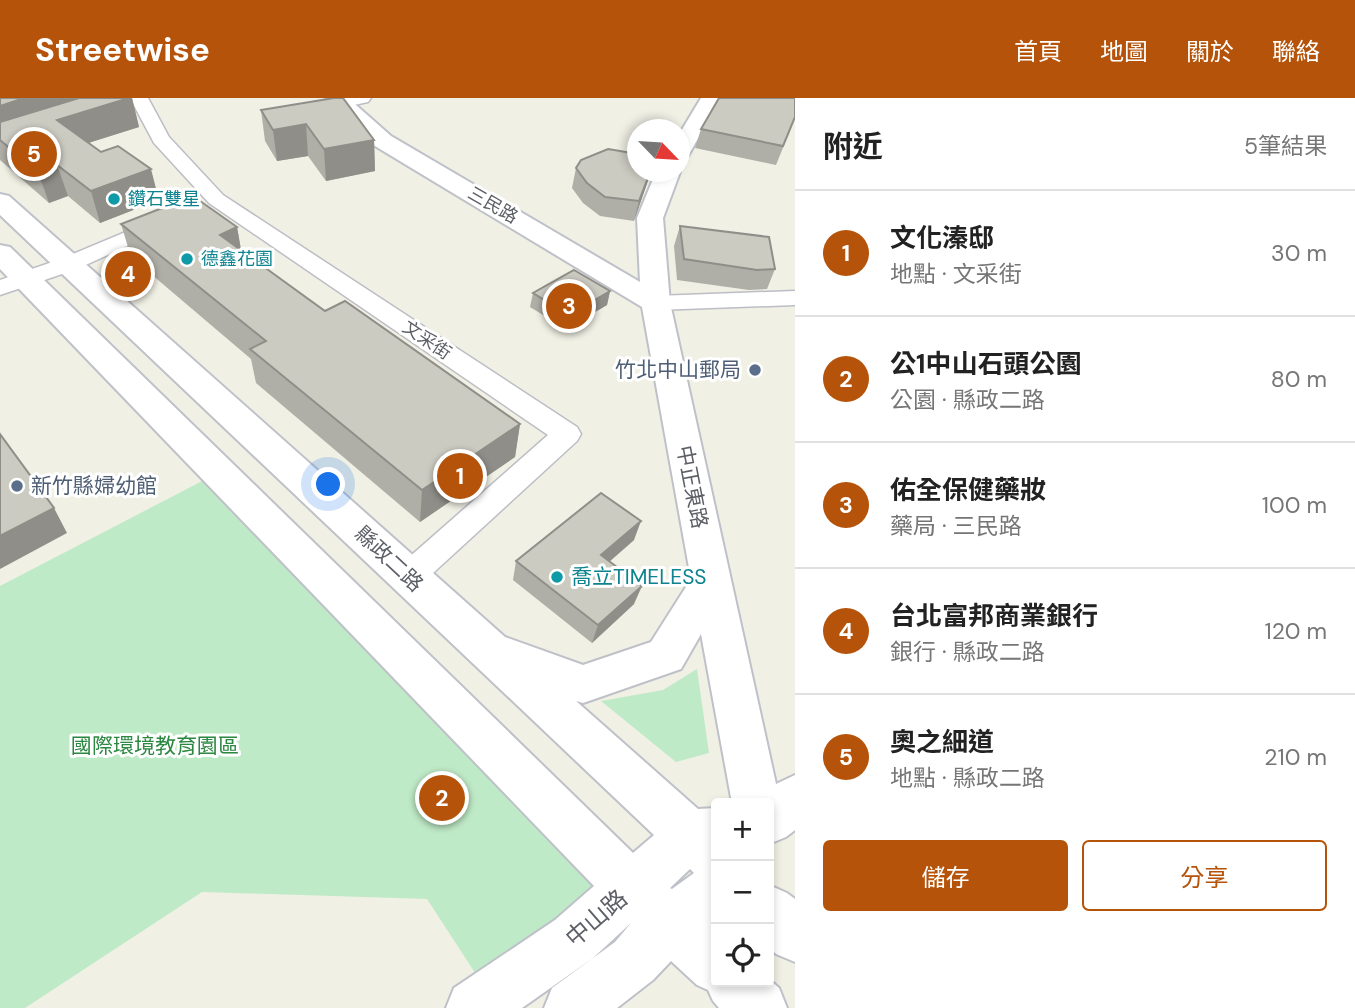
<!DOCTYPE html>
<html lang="zh-TW">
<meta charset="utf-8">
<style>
:root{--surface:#fff;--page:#f2f2f2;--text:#222;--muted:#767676;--line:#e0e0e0;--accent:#b45309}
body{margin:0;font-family:"DM Sans","Noto Sans TC",sans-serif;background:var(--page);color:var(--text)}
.controls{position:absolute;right:21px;bottom:21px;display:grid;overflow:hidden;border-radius:7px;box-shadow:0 4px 10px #0003}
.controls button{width:63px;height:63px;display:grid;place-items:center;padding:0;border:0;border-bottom:2px solid var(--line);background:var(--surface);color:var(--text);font:35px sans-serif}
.compass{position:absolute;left:627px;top:21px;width:63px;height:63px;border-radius:50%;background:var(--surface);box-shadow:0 4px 10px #0003;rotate:115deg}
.you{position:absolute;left:329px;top:387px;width:24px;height:24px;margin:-18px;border:5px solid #fff;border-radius:50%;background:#1a73e8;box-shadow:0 0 0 10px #1a73e833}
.badge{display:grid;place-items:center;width:46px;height:46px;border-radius:50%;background:var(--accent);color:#fff;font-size:23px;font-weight:700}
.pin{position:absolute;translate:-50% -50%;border:4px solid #fff;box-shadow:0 2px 7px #0006}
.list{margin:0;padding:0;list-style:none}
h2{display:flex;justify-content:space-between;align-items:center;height:91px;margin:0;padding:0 28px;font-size:30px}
h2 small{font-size:23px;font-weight:400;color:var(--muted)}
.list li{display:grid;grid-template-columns:46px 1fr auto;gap:21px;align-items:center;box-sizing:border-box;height:126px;padding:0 28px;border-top:2px solid var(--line)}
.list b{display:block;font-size:26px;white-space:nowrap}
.list p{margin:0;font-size:23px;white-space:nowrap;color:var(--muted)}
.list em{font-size:23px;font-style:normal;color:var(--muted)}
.actions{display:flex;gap:14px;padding:21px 28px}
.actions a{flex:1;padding:16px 0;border:2px solid var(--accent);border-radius:7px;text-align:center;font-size:24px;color:var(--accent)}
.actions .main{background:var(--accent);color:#fff}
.icon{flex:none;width:38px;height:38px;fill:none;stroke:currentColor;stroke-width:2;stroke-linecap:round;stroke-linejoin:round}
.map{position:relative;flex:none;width:795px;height:910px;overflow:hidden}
header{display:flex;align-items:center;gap:42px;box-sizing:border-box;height:98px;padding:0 35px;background:var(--accent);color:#fff}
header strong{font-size:33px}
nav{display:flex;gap:38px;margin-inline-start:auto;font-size:24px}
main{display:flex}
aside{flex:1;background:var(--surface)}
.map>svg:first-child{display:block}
.green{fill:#bfeac7}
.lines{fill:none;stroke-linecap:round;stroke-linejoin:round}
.street-casing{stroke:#bdbec5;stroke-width:3}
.secondary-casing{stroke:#bfc1c9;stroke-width:4}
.street{fill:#fff;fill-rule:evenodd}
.secondary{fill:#fff;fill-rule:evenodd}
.wall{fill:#afafa7}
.shaded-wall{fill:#8f8e88}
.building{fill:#cccbc2;stroke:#8f8e88;stroke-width:2}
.culture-dot{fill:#0f9aa8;stroke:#fff;stroke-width:2.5}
.service-dot{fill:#5c6f8a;stroke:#fff;stroke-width:2.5}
.labels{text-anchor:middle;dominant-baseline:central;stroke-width:6;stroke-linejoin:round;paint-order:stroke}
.far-culture-label{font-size:18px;fill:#0d838f;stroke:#fff;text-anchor:start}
.far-street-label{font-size:18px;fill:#5d5f67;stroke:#fff}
.service-label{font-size:21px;fill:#4e5e75;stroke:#fff;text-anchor:end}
.street-label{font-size:21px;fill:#5d5f67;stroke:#fff}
.culture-label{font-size:21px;fill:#0d838f;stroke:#fff;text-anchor:start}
.park-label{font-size:21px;fill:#2c8741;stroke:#fff}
.near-street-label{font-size:24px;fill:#5d5f67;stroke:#fff}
</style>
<header>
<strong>Streetwise</strong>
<nav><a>首頁</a><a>地圖</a><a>關於</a><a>聯絡</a></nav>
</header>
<main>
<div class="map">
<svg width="795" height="910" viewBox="0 0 795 910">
<rect width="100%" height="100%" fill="#f1f0e5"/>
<g class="green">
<polygon points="204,382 599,787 481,884 427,801 202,794 25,910 0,910 0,488"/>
<polygon points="697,571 709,655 676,664 601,603 663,592"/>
</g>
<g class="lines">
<g class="street-casing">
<g id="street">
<polygon points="130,0 148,0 169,39 223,97 577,329 581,336 577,343 420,487 409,491 398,487 393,478 398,469 548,337 209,105 154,45"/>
<polygon points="339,0 371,0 368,4 340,10 331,5"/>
<polygon points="164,118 171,120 175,124 171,128 77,171 0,197 0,182 61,161"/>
<polygon points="795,193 795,207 656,212 648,210 644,205 648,200 656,198"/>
</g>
</g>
<g class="secondary-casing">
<g id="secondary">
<path d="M326,0H348L391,38L640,184L637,120L656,74H680L663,120L670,205L776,686L795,677V732L786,739L769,746V705H732L701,536L681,571L583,605L576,603L698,711L716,710V822L711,827L716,832V884H769V881L779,890L787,910H719L713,903L708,892L697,887L671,863L653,882L617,910H544L552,890L615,844L631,825L593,860L522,910H446L454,890L555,822L594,788L0,171V147L10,149L633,755L654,737L0,117V96L9,98L505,539L583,567L651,544L691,481L642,209L375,48ZM690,771L694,775L672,791L670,790Z"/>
<polygon points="701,0 721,0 688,58 680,60 680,35"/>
<polygon points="769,787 787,795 795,801 795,864 776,856 769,849"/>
</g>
</g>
<use href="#street" class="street"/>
<use href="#secondary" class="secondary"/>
</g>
<g class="wall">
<polygon points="0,0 132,0 139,29 88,45 159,102 100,125 68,98 49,105 0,62"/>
<polygon points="261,12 374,42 375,73 326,83 308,58 277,63 265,43"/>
<polygon points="795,20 776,67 695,50 701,31"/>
<polygon points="576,70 651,74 634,123 600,118 583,105 572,90"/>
<polygon points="121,126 237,129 241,152 325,213 520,326 515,359 420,424 256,285 251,261 131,159"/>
<polygon points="680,128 775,171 767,191 749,192 677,182 674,148"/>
<polygon points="610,193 607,207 566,231 530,209 533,195"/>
<polygon points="634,442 609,464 634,506 592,545 513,482 516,463"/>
</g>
<g class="shaded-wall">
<polygon points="24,0 104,0 0,41 0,8"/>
<polygon points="129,0 132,0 139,29 66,52 57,22"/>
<polygon points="306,26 308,58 277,63 273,32"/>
<polygon points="374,42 375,73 326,83 324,51"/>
<polygon points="57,67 68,98 49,105 38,74"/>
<polygon points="151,71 159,102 100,125 91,93"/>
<polygon points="650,74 651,74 634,123 639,103"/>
<polygon points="237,129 243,163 220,137"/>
<polygon points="610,193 607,207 566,231 569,217"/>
<polygon points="520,326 515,359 420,424 422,392"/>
<polygon points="54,410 67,435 0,471 0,438"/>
<polygon points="641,423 634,442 594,477 601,457"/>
<polygon points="642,488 634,506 592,545 598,527"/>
</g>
<g class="building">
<polygon points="0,0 24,0 0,8"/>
<polygon points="79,0 129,0 57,22 101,54 118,48 151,71 91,93 57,67 38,74 0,42 0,24"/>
<polygon points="334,0 343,0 374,42 324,51 306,26 273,32 261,12"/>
<polygon points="719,0 795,0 795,19 783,48 701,31"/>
<polygon points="608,51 638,56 638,74 650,74 639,103 605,99 587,85 576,70 581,62"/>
<polygon points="193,98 237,129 220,137 325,213 345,203 520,326 422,392 250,251 266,243 121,126"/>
<polygon points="680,128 769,139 775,171 757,172 684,161"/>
<polygon points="574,172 610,193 569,217 533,195"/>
<polygon points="0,336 54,410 0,438"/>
<polygon points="601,395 641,423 601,457 642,488 598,527 516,463"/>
</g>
<g class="culture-dot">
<circle cx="114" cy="101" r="7"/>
<circle cx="187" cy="161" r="7"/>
<circle cx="557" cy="479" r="7"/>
</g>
<g class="service-dot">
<circle cx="755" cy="272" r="7"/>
<circle cx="17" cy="388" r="7"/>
</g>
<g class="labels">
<g class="far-culture-label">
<text x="128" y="101">鑽石雙星</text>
<text x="201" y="161">德鑫花園</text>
</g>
<g class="far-street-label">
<text transform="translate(493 107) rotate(30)">三民路</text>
<text transform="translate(427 242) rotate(34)">文采街</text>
</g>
<g class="service-label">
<text x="741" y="272">竹北中山郵局</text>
<text x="31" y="388" text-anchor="start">新竹縣婦幼館</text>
</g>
<g class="street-label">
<text transform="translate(692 389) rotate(79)">中正東路</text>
<text transform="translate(389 461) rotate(43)">縣政二路</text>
</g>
<g class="culture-label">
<text x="571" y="479">喬立TIMELESS</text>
</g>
<g class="park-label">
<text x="155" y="648">國際環境教育園區</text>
</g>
<g class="near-street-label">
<text transform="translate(596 820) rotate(-41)">中山路</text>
</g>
</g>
</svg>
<div class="controls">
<button>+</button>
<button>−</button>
<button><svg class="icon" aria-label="locate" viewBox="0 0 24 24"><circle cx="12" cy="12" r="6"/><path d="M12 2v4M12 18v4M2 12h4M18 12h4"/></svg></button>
</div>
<svg class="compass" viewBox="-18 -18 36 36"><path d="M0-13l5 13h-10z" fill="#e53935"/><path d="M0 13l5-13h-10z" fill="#767676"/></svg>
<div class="you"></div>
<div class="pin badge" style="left:460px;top:378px">1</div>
<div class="pin badge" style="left:442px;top:700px">2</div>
<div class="pin badge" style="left:569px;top:208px">3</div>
<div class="pin badge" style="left:128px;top:176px">4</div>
<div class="pin badge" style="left:34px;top:56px">5</div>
</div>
<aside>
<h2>附近<small>5筆結果</small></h2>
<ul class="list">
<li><span class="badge">1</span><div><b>文化溱邸</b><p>地點 · 文采街</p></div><em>30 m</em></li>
<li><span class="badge">2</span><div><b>公1中山石頭公園</b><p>公園 · 縣政二路</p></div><em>80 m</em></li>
<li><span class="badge">3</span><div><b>佑全保健藥妝</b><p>藥局 · 三民路</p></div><em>100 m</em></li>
<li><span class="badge">4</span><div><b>台北富邦商業銀行</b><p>銀行 · 縣政二路</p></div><em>120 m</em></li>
<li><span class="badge">5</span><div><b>奧之細道</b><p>地點 · 縣政二路</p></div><em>210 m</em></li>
</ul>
<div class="actions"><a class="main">儲存</a><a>分享</a></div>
</aside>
</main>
